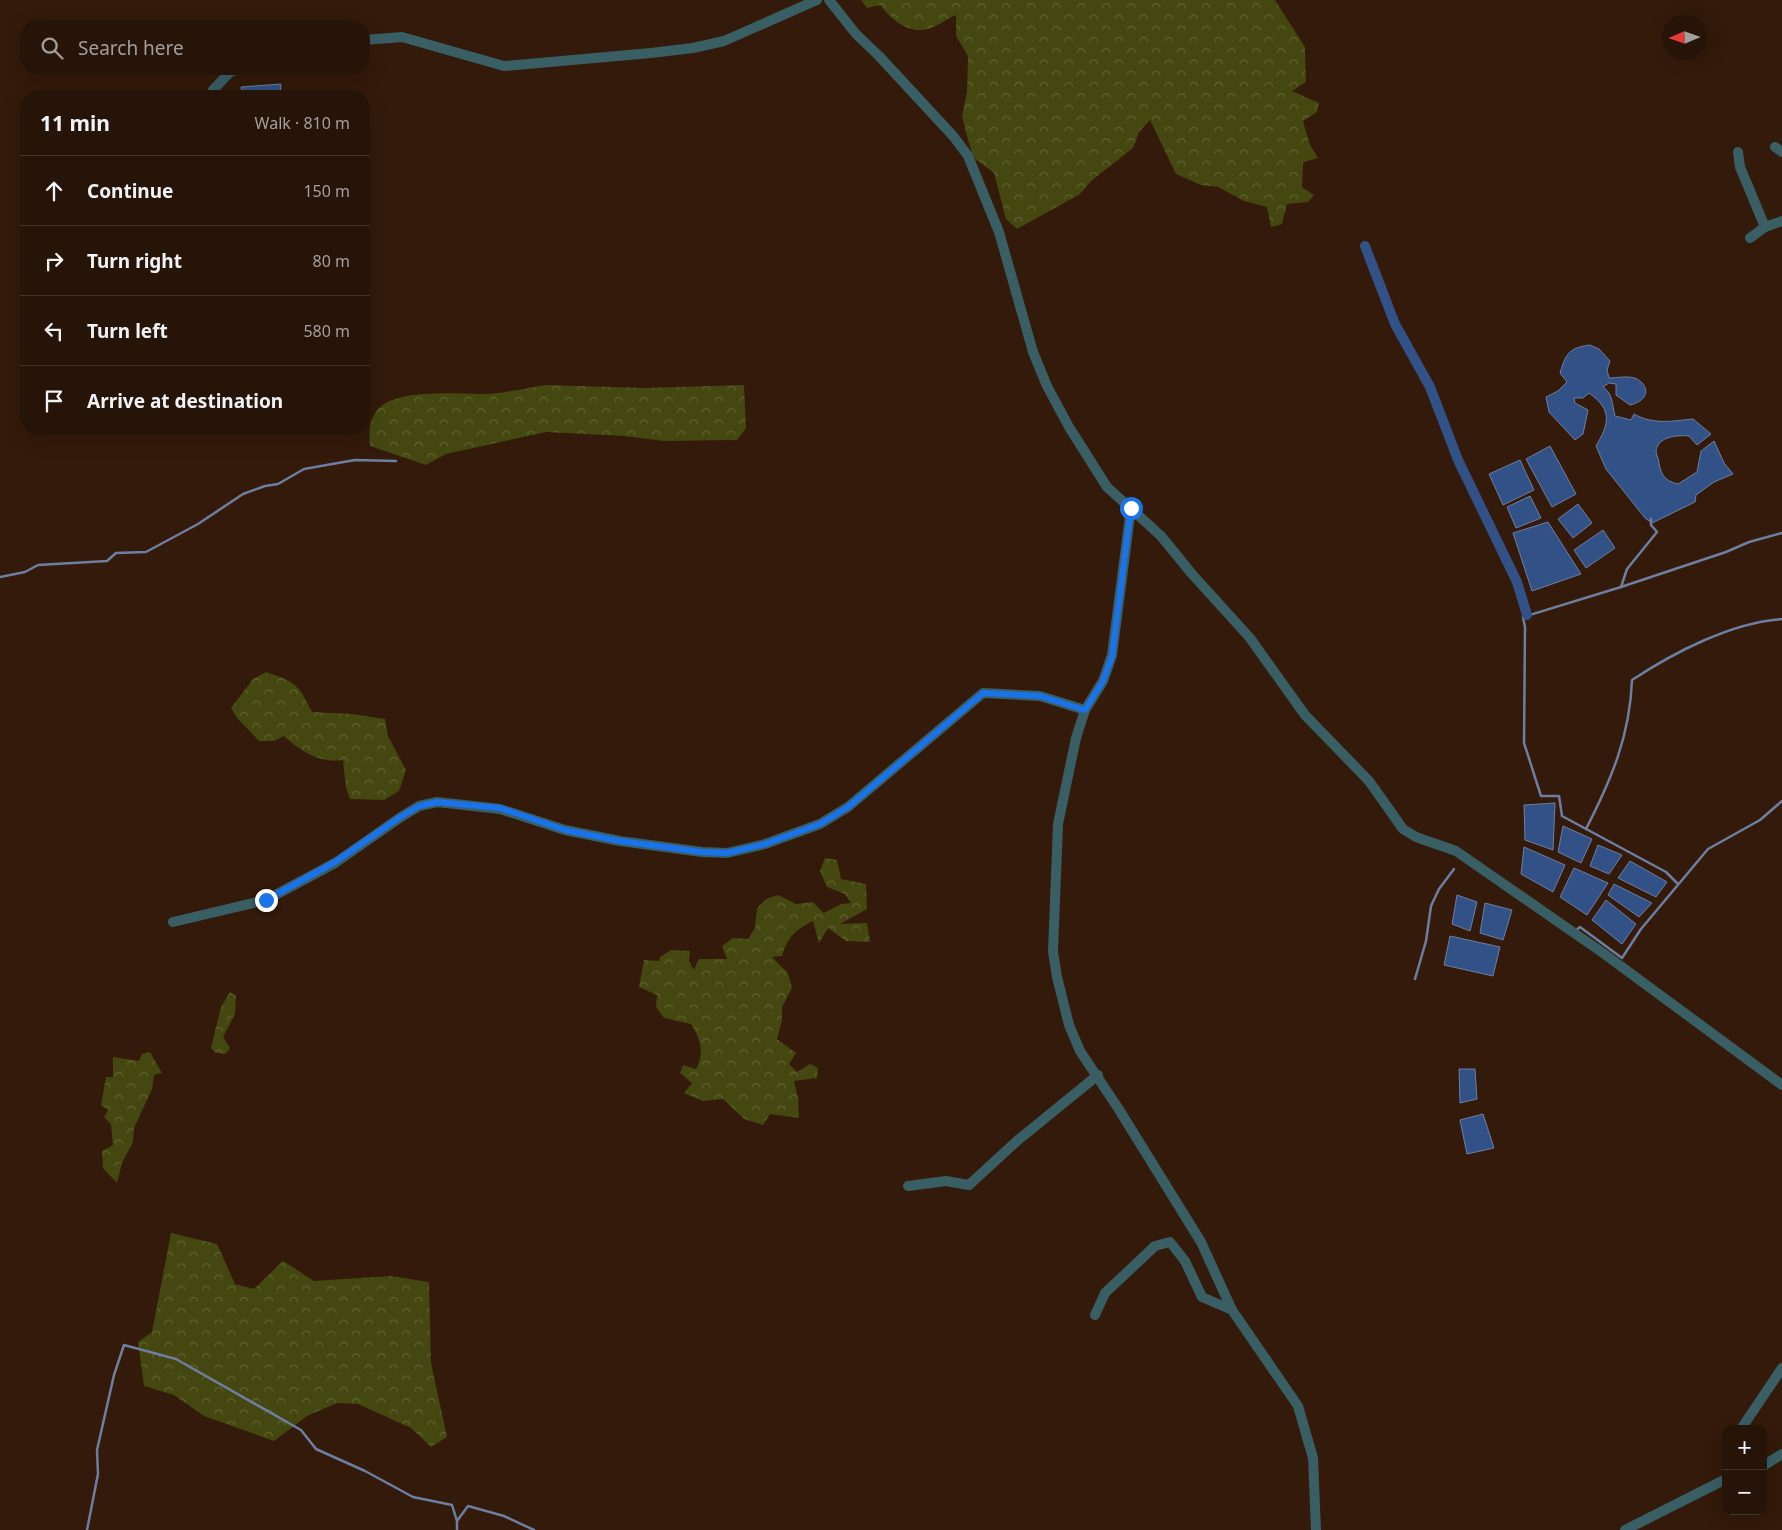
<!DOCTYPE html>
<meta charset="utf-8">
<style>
:root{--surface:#261408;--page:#322116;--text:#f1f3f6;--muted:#a49e9c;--line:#423329}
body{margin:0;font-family:"Noto Sans",sans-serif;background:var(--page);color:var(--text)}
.controls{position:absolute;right:15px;bottom:15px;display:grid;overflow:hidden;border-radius:10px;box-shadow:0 5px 20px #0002}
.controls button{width:45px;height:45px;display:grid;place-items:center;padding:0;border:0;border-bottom:1px solid var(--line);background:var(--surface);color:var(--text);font:25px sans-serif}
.compass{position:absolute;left:1662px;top:15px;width:45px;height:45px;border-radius:50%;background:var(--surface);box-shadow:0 5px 20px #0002;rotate:268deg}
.stop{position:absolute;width:15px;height:15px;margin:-11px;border:4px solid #1a73e8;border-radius:50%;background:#fff}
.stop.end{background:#1a73e8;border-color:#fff;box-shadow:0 1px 5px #0008}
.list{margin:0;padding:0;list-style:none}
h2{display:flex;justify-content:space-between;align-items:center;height:65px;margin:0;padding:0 20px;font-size:21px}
h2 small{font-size:16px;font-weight:400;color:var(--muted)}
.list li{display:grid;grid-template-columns:32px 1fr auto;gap:15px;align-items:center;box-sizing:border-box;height:70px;padding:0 20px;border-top:1px solid var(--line)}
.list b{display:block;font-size:19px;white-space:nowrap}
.list em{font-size:16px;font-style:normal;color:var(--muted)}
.icon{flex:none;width:28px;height:28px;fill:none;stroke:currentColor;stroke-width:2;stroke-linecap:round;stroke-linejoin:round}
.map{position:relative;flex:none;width:1782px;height:1530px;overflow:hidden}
.search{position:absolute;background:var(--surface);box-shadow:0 5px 20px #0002;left:20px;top:20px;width:350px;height:55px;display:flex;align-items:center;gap:12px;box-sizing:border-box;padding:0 18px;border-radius:20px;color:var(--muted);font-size:19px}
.panel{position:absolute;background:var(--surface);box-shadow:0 5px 20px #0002;left:20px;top:90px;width:350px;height:345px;border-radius:20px}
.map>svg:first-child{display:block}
.forest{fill:url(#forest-crowns)}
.water{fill:#325187;stroke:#6e7ea1}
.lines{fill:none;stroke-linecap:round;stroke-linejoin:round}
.stream{stroke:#6e7ea1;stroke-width:2.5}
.canal{stroke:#325187;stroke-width:10}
.street{stroke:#395e64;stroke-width:10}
.route{stroke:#1a73e8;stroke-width:6}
</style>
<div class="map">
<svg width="1782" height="1530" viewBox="0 0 1782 1530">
<defs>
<pattern id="forest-crowns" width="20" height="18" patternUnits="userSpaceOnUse" patternTransform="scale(1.25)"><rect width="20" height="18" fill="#44470f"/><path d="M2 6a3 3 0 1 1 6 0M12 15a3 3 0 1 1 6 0" fill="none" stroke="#606232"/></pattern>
</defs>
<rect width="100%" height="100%" fill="#331a0a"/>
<g class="forest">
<path d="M861,0H1275L1305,47L1306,82L1292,91L1319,103L1317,112L1303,121L1310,145L1318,158L1303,162L1302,187L1314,195L1308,202L1287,204L1282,224L1271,227L1267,207L1244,201L1218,187L1201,185L1176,174L1150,120L1139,132L1133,148L1091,181L1080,194L1017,229L1006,219L994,173L974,158L968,140L962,116L967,92L968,56L956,36V15C947,19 939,25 931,28C910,36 892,20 880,5L867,8Z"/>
<path d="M546,385L645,388L744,385L746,428L737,440L664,441L624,436L546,432L446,454L426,465L370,446C369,434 369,423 375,413C390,387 459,394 485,394C505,393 526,388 546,385Z"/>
<path d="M266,672C296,682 298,684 312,712L353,714L385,719L388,736L406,770L399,791L384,800L350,799L346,788L343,760C321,764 300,751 284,736L274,741H259L237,718L231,708L253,679Z"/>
<path d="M825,858L837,860L841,879L866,884L867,909L840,924L867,923L870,942L846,941L828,928L819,943L813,921C795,930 788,937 782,956L772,957L788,973L792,988L782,1007V1020L777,1039L796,1053L789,1064L797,1072L810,1064L818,1068L817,1078L794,1081L798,1098L799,1118L770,1114L763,1125L744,1119L723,1099L703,1101L684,1093L692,1083L680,1073L683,1065L696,1069C705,1054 700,1037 691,1024L664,1018L656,1007L657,995L639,987L644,960L659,961L660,957L671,950L690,951L689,961L694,970L699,959H727L722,946L733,938L748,939L755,928L757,908L766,899L778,895L796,904L813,902L824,913L841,904L851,903L845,894L827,887L820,871Z"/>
<polygon points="230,992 236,996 235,1014 223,1037 230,1048 226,1054 216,1053 211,1048 221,1007"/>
<polygon points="150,1052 162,1073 154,1075 152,1089 134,1128 133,1142 122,1163 117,1183 103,1168 102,1151 113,1145 111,1124 104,1117 108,1110 101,1105 106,1077 113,1077 113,1057 139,1061 142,1054"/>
<polygon points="171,1233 217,1244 235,1284 254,1289 283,1261 314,1281 390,1276 429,1282 431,1363 447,1437 431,1447 411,1428 358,1404 337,1403 307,1416 274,1441 204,1416 174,1395 144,1386 138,1342 152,1332"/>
</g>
<g class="water">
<polygon points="281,84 280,96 242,96 241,87"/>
<path d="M1590,345L1599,349L1610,361L1607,370L1609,378C1617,378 1629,375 1637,379C1653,389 1645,402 1630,405L1616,395V384L1609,383L1603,387C1613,394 1612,404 1615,416L1631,420L1634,414C1653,425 1673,421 1693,419L1711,434L1697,445L1689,436C1678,435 1658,436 1656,451C1656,455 1659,459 1659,463C1661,475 1665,481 1678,484L1697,472L1701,451L1714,441L1724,463L1733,474L1714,482L1696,495L1695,502L1652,523L1645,518L1606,469L1596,446C1609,424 1613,410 1589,393L1583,398H1574L1575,403L1588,410L1583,434L1575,440L1549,412L1546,397L1558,391L1567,382L1560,373C1566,353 1569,348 1590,345Z"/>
<polygon points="1550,446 1576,494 1552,507 1526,459"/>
<polygon points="1520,460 1534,490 1503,505 1489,474"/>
<polygon points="1530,496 1541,518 1516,528 1507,507"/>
<polygon points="1578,504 1592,523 1573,538 1558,519"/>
<polygon points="1548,522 1581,574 1532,591 1513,533"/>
<polygon points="1603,530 1615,548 1586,568 1574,550"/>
<polygon points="1555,803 1553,850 1525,840 1524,805"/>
<polygon points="1563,826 1592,839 1581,863 1558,852"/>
<polygon points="1598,845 1622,855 1609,874 1590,866"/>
<polygon points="1524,847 1565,865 1553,892 1521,874"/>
<polygon points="1630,861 1667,882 1656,897 1618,878"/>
<polygon points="1574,868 1608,883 1587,915 1560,897"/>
<polygon points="1614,884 1652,903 1639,917 1608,895"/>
<polygon points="1457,895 1477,902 1470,931 1452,924"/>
<polygon points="1606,900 1636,924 1622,944 1592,920"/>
<polygon points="1485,903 1512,910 1503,940 1480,933"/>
<polygon points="1450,936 1500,947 1493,976 1444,965"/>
<polygon points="1459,1069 1475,1069 1477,1099 1460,1103"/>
<polygon points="1483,1114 1494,1148 1467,1154 1460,1120"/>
</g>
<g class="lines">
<g class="stream">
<polyline points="1651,519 1651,525 1657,532 1627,569 1621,587 1523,617 1525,627 1524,743 1541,796 1559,796 1562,816 1666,872 1677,883"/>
<polyline points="0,577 25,572 38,565 107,561 116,553 146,552 198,524 243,494 265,486 278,484 304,469 355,460 396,461"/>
<polyline points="1621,587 1726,552 1749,542 1782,533"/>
<path d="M1586,829C1611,780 1630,736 1632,680C1673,653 1732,622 1782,619"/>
<polyline points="1576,930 1580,927 1622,958 1641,929 1708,849 1760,820 1782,801"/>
<polyline points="1415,979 1426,941 1431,906 1439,889 1454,869"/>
<polyline points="457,1521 468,1506 504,1516 534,1530"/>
<polyline points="87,1530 98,1474 97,1450 114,1375 124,1345 176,1359 301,1430 316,1449 365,1471 413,1497 452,1505 457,1521 457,1530"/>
</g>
<polyline class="canal" points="1365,246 1395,324 1430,387 1458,460 1517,582 1527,615"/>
<g class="street">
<polyline points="829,0 856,34 879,56 954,137 968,156 999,232 1033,352 1047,386 1069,427 1107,487 1161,536 1192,574 1250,638 1305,715 1369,781 1403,829 1416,837 1456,851 1603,953 1782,1085"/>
<polyline points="364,40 402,37 504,66 651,53 693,48 724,41 817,0"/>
<polyline points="212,96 213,90 231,71 243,69"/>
<polyline points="1775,147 1782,152"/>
<polyline points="1738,152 1740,167 1765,227"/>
<polyline points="1750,238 1765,227 1782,221"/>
<polyline points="1131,508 1112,655 1103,681 1085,710 1076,738 1058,824 1053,952 1057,977 1069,1025 1080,1051 1118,1108 1201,1242 1232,1310 1298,1406 1313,1458 1316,1530"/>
<polyline points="173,922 266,900 335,863 401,817 419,806 437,802 500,809 565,830 620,841 702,852 727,853 765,844 820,824 848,807 983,693 1040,696 1085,710"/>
<polyline points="908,1186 946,1181 969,1185 1018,1140 1098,1075"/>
<polyline points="1095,1315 1105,1293 1155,1246 1170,1242 1185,1261 1202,1297 1232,1310"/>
<polyline points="1741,1429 1782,1368"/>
<polyline points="1763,1466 1782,1454"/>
<polyline points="1625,1530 1726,1479"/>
</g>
</g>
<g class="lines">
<polyline class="route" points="266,900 335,862 400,817 419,806 437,802 500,808 565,830 620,841 702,852 727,853 765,844 820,824 848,807 983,693 1040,696 1085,710 1103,681 1112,656 1131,508"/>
</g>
</svg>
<div class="controls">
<button>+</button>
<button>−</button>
</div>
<svg class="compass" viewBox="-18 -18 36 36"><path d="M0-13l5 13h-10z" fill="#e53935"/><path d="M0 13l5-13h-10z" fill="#a49e9c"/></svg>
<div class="stop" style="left:1131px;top:508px"></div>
<div class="stop end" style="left:266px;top:900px"></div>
<div class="search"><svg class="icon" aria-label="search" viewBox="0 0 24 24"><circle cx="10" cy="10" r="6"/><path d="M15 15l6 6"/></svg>Search here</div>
<section class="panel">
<h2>11 min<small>Walk · 810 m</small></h2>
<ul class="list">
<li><svg class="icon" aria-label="ahead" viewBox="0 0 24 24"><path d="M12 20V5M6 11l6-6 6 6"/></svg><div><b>Continue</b></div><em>150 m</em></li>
<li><svg class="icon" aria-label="right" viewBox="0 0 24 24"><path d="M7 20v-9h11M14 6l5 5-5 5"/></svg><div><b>Turn right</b></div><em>80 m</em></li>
<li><svg class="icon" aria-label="left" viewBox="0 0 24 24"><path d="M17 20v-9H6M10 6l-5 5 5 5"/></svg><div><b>Turn left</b></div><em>580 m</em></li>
<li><svg class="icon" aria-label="arrive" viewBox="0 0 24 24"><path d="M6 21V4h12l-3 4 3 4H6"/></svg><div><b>Arrive at destination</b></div></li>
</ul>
</section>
</div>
